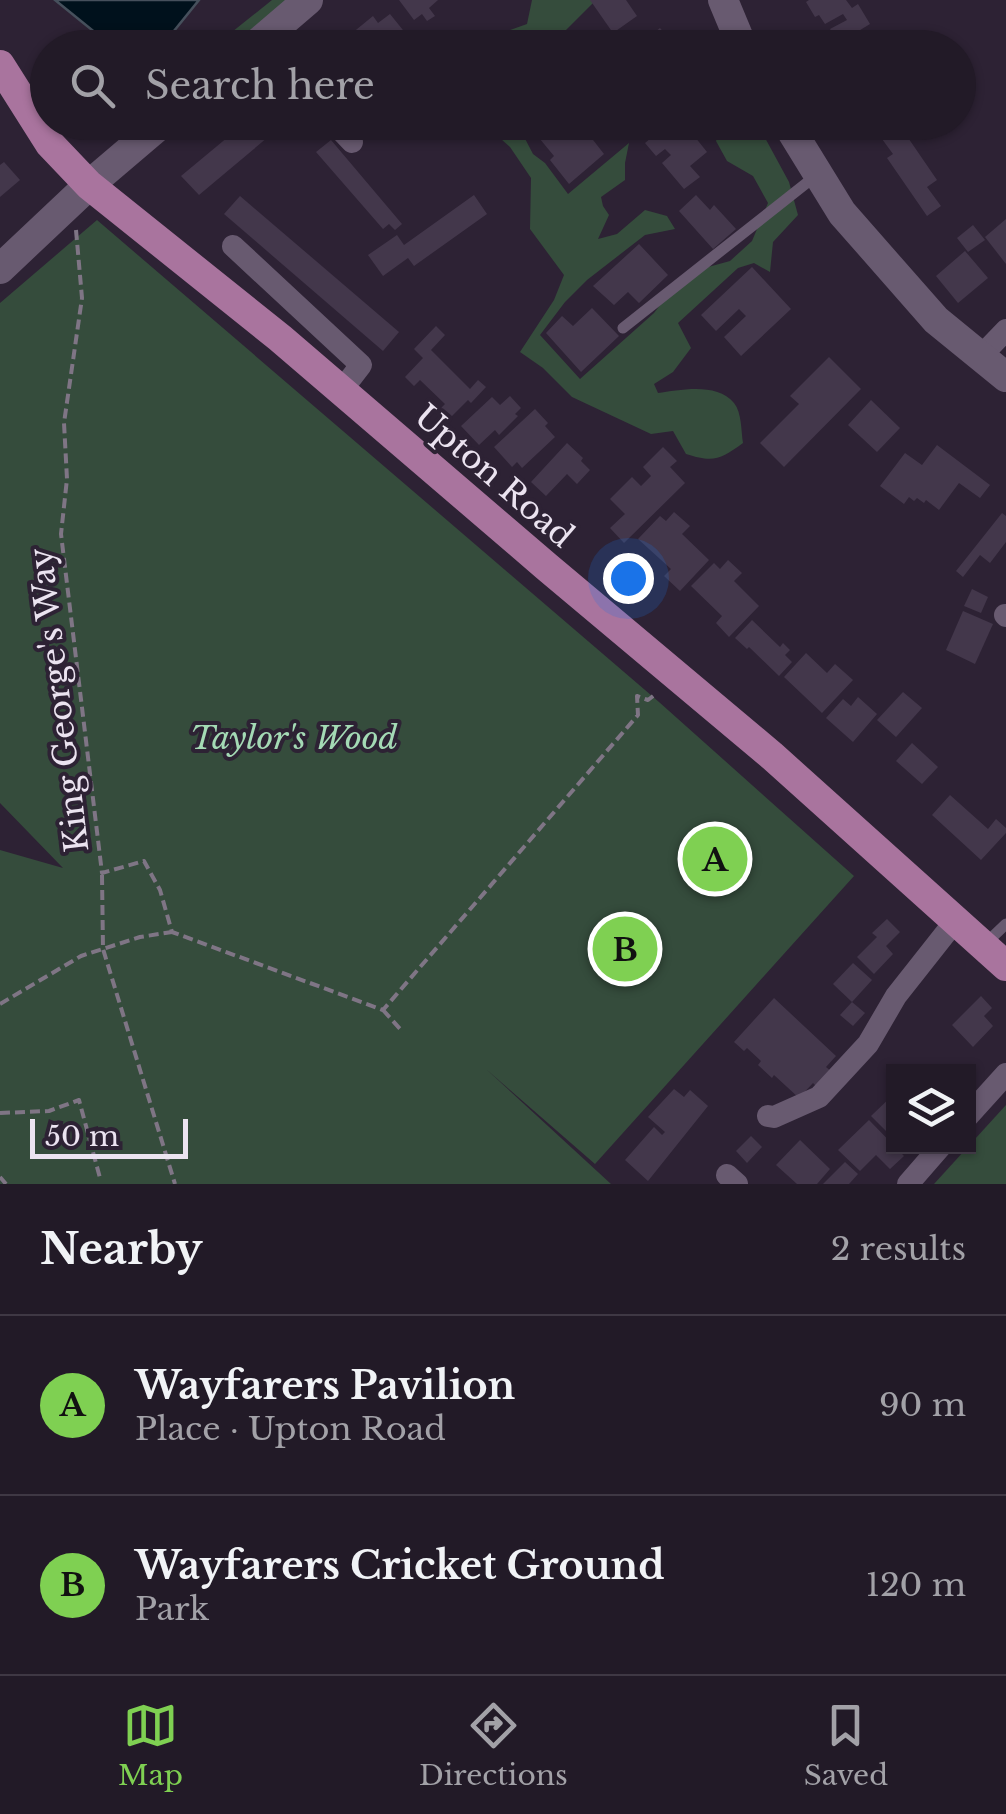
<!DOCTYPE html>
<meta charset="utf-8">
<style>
:root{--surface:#221a27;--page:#2a232f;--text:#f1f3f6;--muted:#a2a1a7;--line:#3f3844;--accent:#7fd052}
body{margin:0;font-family:"Libre Baskerville",serif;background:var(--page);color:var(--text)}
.controls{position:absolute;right:30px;bottom:30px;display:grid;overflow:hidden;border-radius:0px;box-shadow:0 2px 8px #0004}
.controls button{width:90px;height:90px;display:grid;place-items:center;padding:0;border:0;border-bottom:2px solid var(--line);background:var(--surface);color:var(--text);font:50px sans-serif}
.scale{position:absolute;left:30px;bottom:25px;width:158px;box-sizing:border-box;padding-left:10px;border:5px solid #ebe3f0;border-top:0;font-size:28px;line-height:35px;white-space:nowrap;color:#ebe3f0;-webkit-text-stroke:8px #2d2234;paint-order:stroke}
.you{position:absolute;left:628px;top:578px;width:35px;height:35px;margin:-25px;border:8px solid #fff;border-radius:50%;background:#1a73e8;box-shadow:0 0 0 15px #1a73e833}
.badge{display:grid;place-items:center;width:65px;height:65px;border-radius:50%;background:var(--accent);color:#111;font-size:32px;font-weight:700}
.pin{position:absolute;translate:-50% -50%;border:5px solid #fff;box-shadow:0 2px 10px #0006}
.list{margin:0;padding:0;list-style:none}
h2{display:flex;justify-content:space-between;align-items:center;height:130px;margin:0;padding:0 40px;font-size:42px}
h2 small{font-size:32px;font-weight:400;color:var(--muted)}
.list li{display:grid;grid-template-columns:65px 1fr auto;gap:30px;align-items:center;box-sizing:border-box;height:180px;padding:0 40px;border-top:2px solid var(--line)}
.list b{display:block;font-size:38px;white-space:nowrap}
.list p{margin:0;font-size:32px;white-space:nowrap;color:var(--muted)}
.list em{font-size:32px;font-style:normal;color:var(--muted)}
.icon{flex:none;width:55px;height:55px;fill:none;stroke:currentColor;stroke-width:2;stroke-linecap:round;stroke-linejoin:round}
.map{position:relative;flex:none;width:1006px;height:1184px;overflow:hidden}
.search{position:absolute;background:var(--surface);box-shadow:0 2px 8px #0004;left:30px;right:30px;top:30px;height:110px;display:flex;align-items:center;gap:25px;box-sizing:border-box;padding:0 35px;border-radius:55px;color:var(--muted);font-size:38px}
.sheet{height:490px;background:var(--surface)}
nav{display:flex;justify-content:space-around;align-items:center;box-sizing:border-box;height:140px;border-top:2px solid var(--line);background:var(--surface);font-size:28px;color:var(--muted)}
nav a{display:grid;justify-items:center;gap:5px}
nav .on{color:var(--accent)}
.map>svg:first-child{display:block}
.green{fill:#354c3c}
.water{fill:#00111c;stroke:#46505c;stroke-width:2.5}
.building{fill:#43374b}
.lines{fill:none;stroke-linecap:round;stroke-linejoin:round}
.path{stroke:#7f7585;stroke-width:4;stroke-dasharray:10 5;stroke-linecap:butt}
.lane{stroke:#685a70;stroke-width:11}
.street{stroke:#685a70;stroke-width:22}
.secondary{stroke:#685a70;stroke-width:30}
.primary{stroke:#a9749e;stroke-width:30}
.labels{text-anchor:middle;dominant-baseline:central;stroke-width:8;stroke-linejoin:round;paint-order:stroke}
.street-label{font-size:32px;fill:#ebe3f0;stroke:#2d2234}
.park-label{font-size:32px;font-style:italic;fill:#a4dab5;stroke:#2d2234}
</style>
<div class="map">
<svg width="1006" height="1184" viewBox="0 0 1006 1184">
<rect width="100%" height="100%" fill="#2d2234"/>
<g class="green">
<polygon points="272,0 289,0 229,47 212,48"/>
<polygon points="532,0 596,0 566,30 513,42 506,47 459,48 527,24"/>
<path d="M483,123H509L520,129L533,154L545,163L568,194L629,143L625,163V180L601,197L603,206L609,215L598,239L617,234L645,210L667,216L675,229L645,235L587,280L565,302L540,335L580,379L654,313L670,292L701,269L730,261L752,241L768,203L753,176L727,161L716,141L722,123H757L789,182L798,215L773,242L770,272L754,263L738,268L678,323L691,348L673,372L654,384L658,393C680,390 717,382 734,403C742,413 741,431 743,443C721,459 714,463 686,454L673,431L651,434L572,397L543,368L520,352L554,300L564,275L530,229L531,178L510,147Z"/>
<polygon points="97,220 659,702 854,876 595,1164 486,1069 611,1184 0,1184 0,850 63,868 0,803 0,303"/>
<polygon points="1006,1105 1006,1184 934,1184"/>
</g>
<polygon class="water" points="55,0 199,0 161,47 113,47"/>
<g class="building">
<polygon points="399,0 438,0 429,8 435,16 427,21 422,14 414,20"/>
<polygon points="590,0 626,0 637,16 613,33"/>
<polygon points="809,0 846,0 852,8 858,4 870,24 839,43 830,29 847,20 843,14 825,24 819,15 815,17 806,2"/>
<polygon points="390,14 411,40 401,48 379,48 372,39 362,48 351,34 373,16 378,23"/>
<polygon points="660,28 676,48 644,48 641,44"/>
<polygon points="246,122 286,122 199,195 181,176"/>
<polygon points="547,122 579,122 604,154 569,184 550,160 554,156 535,133"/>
<polygon points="670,122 683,122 707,152 690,166 700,177 684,189 662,163 671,155 665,149 656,156 645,143"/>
<polygon points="900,126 937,180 927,187 941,206 927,216 887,158 893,154 882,139"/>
<polygon points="331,140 402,224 395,230 389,224 383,229 316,152"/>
<polygon points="4,162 20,180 0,197 0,165"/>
<polygon points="474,195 487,214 414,266 408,258 383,276 368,255 397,235 404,245"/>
<polygon points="696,195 710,210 714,205 736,229 713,249 679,211"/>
<polygon points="240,196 399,332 383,351 224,214"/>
<polygon points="1006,219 1006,264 985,237"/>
<polygon points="973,225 985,240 968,252 957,238"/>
<polygon points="639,244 668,275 639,303 628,292 614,305 593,286"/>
<polygon points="965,251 988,278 958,303 936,276"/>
<polygon points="752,267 791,309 741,356 724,337 746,316 739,309 716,331 701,315"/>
<polygon points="592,308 619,336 581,372 546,333 562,316 573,326"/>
<polygon points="436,326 445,335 431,350 470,389 478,380 486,387 471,403 468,400 450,418 440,409 445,404 420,380 414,386 405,377 423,358 414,349"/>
<polygon points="829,357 861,389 784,467 760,443 799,404 790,396"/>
<polygon points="510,396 521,408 515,414 518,416 499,435 495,430 479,445 461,426 492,397 500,405"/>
<polygon points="871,400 900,428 877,452 848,425"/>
<polygon points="535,409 548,423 545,426 555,437 522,468 517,462 512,467 494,447"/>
<polygon points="567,443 583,458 581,461 590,470 577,484 567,474 546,496 531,482"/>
<polygon points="937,445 990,485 980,498 959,483 939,510 926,500 924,503 917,498 914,501 909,497 904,504 880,486 905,453 922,465"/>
<polygon points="663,447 677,461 670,467 685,483 624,543 610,528 625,514 610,499 632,477 641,486 651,476 643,467"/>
<polygon points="674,512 690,526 682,534 709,560 680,591 664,576 671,569 638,539 660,516 666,521"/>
<polygon points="1002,513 1006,516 1006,542 990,563 980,555 963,577 956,571"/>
<polygon points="728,560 742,573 734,581 759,606 729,637 716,623 722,616 691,586 714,563 720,569"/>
<polygon points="972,589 988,597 981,613 964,606"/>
<polygon points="963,611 993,624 975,664 946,650"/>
<polygon points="752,620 780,647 783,643 790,650 785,655 792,662 779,676 749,647 747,649 735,638"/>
<polygon points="806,653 827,673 835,664 853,680 822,713 784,677"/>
<polygon points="903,692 922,708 896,737 877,720"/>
<polygon points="858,697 877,714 853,742 826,718 843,699 851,706"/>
<polygon points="912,743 938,767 922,784 896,761"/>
<polygon points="950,795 988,829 996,819 1006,828 1006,833 981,860 932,815"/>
<polygon points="711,823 753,858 717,897 677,861"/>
<polygon points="887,919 900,932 886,946 893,954 874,974 857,957 877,937 872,933"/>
<polygon points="853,963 872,980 852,1002 833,984"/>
<polygon points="981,996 992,1008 984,1016 993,1026 973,1047 952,1025"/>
<polygon points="774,998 836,1056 826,1067 832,1072 817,1087 813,1083 799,1098 774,1075 772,1078 758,1065 761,1061 747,1048 744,1051 734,1042"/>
<polygon points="852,1002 865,1013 853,1026 840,1015"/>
<polygon points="674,1089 684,1097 690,1090 708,1106 648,1181 625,1160 654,1127 662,1135 665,1132 648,1117"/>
<polygon points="894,1094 894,1139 871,1116"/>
<polygon points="869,1120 904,1156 890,1169 876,1155 860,1171 838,1150"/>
<polygon points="751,1136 762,1147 747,1163 736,1151"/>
<polygon points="800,1140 830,1169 817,1184 797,1184 776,1165"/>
<polygon points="845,1162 858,1174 849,1184 823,1184"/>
</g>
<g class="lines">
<g class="path">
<polyline points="76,230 82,298 64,423 67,479 61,534 102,873 144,861 160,890 172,932 383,1010 638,715 637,696 648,700 657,693"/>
<polyline points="102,875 103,949 175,1184"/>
<polyline points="0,1004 81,956 140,937 172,932"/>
<polyline points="383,1010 402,1031"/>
<polyline points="0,1113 49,1111 79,1100 100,1178"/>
<polyline points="0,1177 6,1184"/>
</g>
<g class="lane">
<polyline points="607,122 615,131 628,122"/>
<polyline points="623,328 818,174"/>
<polyline points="984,945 1006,924"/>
</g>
<g class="street">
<polyline points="333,122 352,142"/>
<polyline points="233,246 361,365 341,391"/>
<polyline points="981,356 1006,330"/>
<polyline points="1005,615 1006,616"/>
<polyline points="768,1116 774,1117 819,1097 868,1044 896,996 956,920"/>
<polyline points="968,1116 1006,1074"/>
<polyline points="727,1175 737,1184"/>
<polyline points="908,1184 941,1146"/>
</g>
<g class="secondary">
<polyline points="723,0 743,48"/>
<polyline points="252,48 308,0"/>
<polyline points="786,122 842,213 936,320 1006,377"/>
<polyline points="0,269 89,185 163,122"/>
</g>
<polyline class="primary" points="0,65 50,144 89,185 280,338 547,567 771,755 1006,966"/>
</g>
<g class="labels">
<g class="street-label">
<text transform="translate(494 476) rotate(41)">Upton Road</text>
<text transform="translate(59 700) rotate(-97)">King George's Way</text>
</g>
<g class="park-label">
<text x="294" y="738">Taylor's Wood</text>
</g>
</g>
</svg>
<div class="controls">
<button><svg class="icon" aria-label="layers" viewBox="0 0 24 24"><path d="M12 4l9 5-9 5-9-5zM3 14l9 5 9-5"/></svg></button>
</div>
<div class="scale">50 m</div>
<div class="you"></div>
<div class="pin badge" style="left:715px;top:859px">A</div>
<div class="pin badge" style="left:625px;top:949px">B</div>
<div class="search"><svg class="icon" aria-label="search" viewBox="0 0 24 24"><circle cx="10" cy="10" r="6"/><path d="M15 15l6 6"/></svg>Search here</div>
</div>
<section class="sheet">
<h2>Nearby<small>2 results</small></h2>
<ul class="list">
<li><span class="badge">A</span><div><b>Wayfarers Pavilion</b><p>Place · Upton Road</p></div><em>90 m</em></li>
<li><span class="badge">B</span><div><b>Wayfarers Cricket Ground</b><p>Park</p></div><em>120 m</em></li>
</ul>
</section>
<nav>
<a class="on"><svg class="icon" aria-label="map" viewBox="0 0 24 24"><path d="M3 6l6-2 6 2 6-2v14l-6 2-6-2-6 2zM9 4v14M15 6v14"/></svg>Map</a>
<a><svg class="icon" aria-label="directions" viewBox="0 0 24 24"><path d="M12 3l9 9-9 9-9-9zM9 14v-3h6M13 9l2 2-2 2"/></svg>Directions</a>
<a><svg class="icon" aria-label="saved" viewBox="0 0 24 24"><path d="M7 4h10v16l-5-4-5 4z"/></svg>Saved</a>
</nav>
